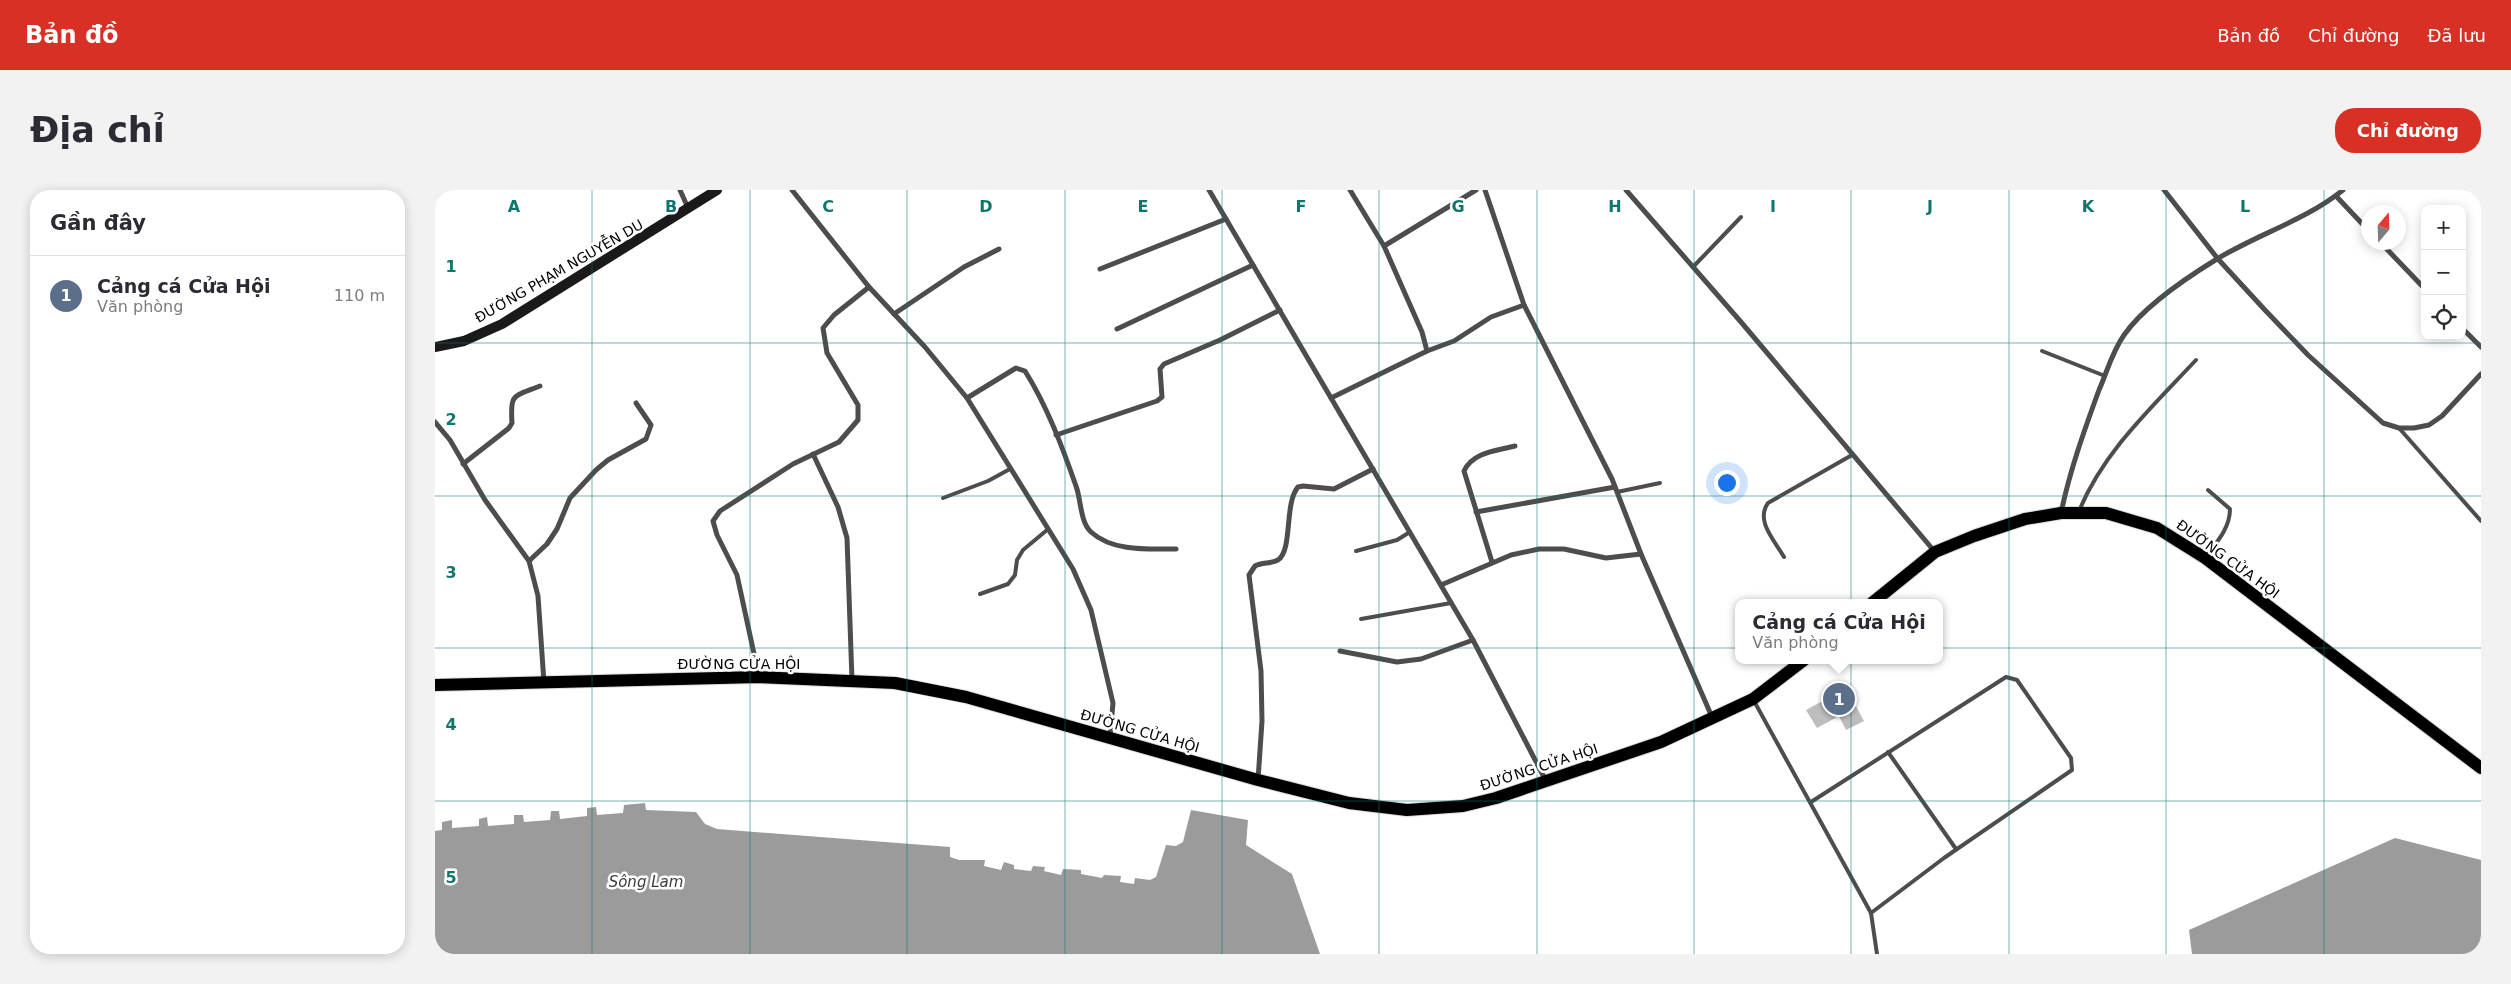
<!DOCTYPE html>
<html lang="vi">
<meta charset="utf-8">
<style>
:root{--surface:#fff;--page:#f2f2f3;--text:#2b2b33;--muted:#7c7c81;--line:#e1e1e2;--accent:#d93025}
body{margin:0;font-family:"DejaVu Sans",sans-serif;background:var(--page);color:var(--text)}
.controls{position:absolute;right:15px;top:15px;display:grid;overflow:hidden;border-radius:10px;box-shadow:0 2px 12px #0003}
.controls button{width:45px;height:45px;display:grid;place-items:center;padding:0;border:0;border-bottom:1px solid var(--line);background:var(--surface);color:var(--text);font:25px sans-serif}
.compass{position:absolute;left:1926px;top:15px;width:45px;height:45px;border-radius:50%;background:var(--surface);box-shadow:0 2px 12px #0003;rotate:19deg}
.you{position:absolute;left:1291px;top:292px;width:18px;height:18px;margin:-12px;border:4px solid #fff;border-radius:50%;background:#1a73e8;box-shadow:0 0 0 8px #1a73e833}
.badge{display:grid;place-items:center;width:32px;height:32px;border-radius:50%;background:var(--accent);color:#fff;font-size:16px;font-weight:700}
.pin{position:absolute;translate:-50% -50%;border:2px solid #fff;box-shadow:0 1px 5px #0006}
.popup{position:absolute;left:1300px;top:409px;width:208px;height:65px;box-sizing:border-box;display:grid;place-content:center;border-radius:10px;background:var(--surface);filter:drop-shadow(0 1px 4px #0005);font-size:16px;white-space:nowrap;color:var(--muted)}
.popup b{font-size:19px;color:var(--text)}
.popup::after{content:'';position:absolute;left:50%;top:100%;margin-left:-10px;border:10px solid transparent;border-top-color:var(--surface)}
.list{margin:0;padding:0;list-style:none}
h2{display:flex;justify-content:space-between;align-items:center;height:65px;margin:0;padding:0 20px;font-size:21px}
h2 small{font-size:16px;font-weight:400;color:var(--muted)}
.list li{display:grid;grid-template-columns:32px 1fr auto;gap:15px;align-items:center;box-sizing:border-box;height:80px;padding:0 20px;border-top:1px solid var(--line)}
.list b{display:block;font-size:19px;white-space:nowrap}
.list p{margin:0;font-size:16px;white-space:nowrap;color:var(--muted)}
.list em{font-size:16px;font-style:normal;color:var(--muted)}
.icon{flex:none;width:28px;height:28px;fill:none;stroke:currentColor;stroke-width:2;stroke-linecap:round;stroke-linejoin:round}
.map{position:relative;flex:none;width:2046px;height:764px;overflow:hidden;border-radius:20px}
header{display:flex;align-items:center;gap:30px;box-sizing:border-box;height:70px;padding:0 25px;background:var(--accent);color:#fff}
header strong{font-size:24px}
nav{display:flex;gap:28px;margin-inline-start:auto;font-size:18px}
.intro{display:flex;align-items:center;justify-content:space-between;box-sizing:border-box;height:120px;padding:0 30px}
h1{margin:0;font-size:35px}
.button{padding:12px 22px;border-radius:20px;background:var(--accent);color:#fff;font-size:18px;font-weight:700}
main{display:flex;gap:30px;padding:0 30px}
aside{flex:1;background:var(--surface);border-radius:20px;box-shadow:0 2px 12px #0003}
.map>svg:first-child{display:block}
.water{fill:#9b9b9b}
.building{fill:#bdbdbd}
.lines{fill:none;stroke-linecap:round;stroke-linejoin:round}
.primary-casing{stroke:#dbdbdb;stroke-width:14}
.service{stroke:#4d4d4d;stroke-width:4}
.minor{stroke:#4d4d4d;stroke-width:5}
.secondary{stroke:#1a1a1a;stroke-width:10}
.primary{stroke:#000;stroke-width:12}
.grid{fill:none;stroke:#0f766e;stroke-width:1;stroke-opacity:0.55}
.labels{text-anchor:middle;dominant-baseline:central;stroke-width:5;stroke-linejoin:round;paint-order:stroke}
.street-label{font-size:14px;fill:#000;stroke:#fff}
.water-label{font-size:15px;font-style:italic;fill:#3c3c3c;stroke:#fff}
.grid-label{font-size:16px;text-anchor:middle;font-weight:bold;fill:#0f766e;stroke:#fff;stroke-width:5;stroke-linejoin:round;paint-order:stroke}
</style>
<header>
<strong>Bản đồ</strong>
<nav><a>Bản đồ</a><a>Chỉ đường</a><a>Đã lưu</a></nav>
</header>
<div class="intro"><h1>Địa chỉ</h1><a class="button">Chỉ đường</a></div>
<main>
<aside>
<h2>Gần đây<small></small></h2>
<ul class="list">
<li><span class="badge" style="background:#5c6f8a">1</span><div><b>Cảng cá Cửa Hội</b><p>Văn phòng</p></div><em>110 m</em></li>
</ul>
</aside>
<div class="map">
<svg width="2046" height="764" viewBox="0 0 2046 764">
<rect width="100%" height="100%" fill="#fff"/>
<g class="water">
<polygon points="210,613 211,620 261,622 270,634 282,639 515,657 515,667 524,670 550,670 549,676 566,680 569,672 579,675 579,679 596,681 598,676 610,677 609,681 626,685 628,679 646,680 646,684 667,688 669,685 686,686 685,692 699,694 700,688 715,690 721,687 731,655 741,656 748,652 756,620 813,630 811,655 857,684 885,764 0,764 0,641 7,640 7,632 17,630 17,638 44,636 44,629 52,627 53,636 79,634 79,625 88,625 89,632 115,630 116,621 124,621 125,629 152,626 152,618 161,617 162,625 188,623 189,615"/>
<polygon points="1960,648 2046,670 2046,764 1757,764 1754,740"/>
</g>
<polygon class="building" points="1411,498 1429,531 1411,540 1404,526 1382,538 1371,520"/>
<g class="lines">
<g class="primary-casing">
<g id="primary">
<polyline points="1437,413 1500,362 1539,346 1590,329 1626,323 1671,323 1722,338 1770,368 2046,578"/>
<polyline points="0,495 324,487 460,493 531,507 823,590 914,613 972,620 1028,616 1061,608 1226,552 1318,509 1369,470"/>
</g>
</g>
<g class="service">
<polyline points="1258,77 1306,27"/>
<polyline points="1607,161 1670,186"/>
<polyline points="1964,238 2046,331"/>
<polyline points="1182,302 1225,293"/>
<polyline points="508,308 553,291 575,279"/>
<path d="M1644,321C1669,261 1717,217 1761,170"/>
<polyline points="921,361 962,350 975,342"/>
<path d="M1771,366C1782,352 1795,338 1795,319L1773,300"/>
<path d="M1349,367C1340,351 1320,331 1333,313L1417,265"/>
<polyline points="545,404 573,394 580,385 582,370 588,360 612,340"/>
<polyline points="926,429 1016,413"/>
<polyline points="1319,511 1436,723 1442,764"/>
<polyline points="1453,562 1521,659"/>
<polyline points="1376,612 1571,487 1582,490 1636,568 1637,580 1509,668 1436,723"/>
</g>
<g class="minor">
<polyline points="245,0 253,18"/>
<polyline points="357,0 434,97 490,157 532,208 638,379 656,420 678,513 675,546"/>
<polyline points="774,0 1038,450 1111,591"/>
<polyline points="915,0 949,56 987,142 992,161"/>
<polyline points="1050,0 1089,115 1177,289 1206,364 1277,527"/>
<polyline points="1191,0 1306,132 1500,362"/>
<polyline points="1729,0 1783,69 1829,119 1873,165 1948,233 1964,238 1979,238 1994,235 2007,226 2046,184"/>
<polyline points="1901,6 1934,41"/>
<polyline points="1945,52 1990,99"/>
<polyline points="949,56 1041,0"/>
<polyline points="665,79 791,29"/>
<polyline points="459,124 529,77 564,59"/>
<polyline points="2027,138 2046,157"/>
<polyline points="682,139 818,75"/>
<path d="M532,208L581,178L590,181C612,216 627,256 641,296C646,309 645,332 656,342C678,362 714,359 741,359"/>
<polyline points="896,208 992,161 1019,151 1056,127 1089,115"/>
<polyline points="0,232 15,250 50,310 94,371 103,406 109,493"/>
<polyline points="621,245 722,211 727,207 725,179 729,174 785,150 845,120"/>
<polyline points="378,264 403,317 412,348 417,490"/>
<path d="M28,274L74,238L77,233C75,203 78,207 105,196"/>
<polyline points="1041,322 1180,297"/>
<path d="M1626,323C1635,280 1649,241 1664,200C1672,182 1677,162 1689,145C1710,115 1751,88 1782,69C1823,44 1871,30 1908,0"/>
<polyline points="94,371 112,354 122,339 135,308 161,280 173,270 211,249 216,235 201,213"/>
<path d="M1057,372L1029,281C1038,262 1061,261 1080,256"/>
<polyline points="1006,395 1076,365 1104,359 1129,359 1171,368 1206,364"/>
<polyline points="905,461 962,472 986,469 1038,450"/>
<polyline points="324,487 302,385 282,345 278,331 285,321 358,274 404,252 423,230 423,215 392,163 388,138 399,125 434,97"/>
<path d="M823,590L827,531L826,481L814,385L820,376C827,372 836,374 843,370C858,360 849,313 863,297L868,296L899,299L938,279"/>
</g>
<polyline class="secondary" points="0,157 29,151 67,134 282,0"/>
<use href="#primary" class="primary"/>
</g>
<path class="grid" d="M157,0V764M315,0V764M472,0V764M630,0V764M787,0V764M944,0V764M1102,0V764M1259,0V764M1416,0V764M1574,0V764M1731,0V764M1889,0V764M0,153H2046M0,306H2046M0,458H2046M0,611H2046"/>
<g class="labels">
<g class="street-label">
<text transform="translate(124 81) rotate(-30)">ĐƯỜNG PHẠM NGUYỄN DU</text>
<text transform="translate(1793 369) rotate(36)">ĐƯỜNG CỬA HỘI</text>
<text x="304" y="474">ĐƯỜNG CỬA HỘI</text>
<text transform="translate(705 541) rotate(16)">ĐƯỜNG CỬA HỘI</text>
<text transform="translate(1104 577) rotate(-18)">ĐƯỜNG CỬA HỘI</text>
</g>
<g class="water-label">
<text x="211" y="692">Sông Lam</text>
</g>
</g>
<g class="grid-label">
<text x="79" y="22">A</text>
<text x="236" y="22">B</text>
<text x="393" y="22">C</text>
<text x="551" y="22">D</text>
<text x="708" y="22">E</text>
<text x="866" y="22">F</text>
<text x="1023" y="22">G</text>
<text x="1180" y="22">H</text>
<text x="1338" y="22">I</text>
<text x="1495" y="22">J</text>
<text x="1653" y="22">K</text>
<text x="1810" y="22">L</text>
<text x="16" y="82">1</text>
<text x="16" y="235">2</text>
<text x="16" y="388">3</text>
<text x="16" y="540">4</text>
<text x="16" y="693">5</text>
</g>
</svg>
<div class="controls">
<button>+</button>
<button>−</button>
<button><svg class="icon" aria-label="locate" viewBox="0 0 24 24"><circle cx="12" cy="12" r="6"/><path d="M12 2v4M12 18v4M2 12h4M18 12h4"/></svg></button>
</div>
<svg class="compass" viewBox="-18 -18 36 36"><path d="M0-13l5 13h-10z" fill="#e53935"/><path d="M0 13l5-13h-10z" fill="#7c7c81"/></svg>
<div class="you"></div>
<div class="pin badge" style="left:1404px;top:509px;background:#5c6f8a">1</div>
<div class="popup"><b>Cảng cá Cửa Hội</b>Văn phòng</div>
</div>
</main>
